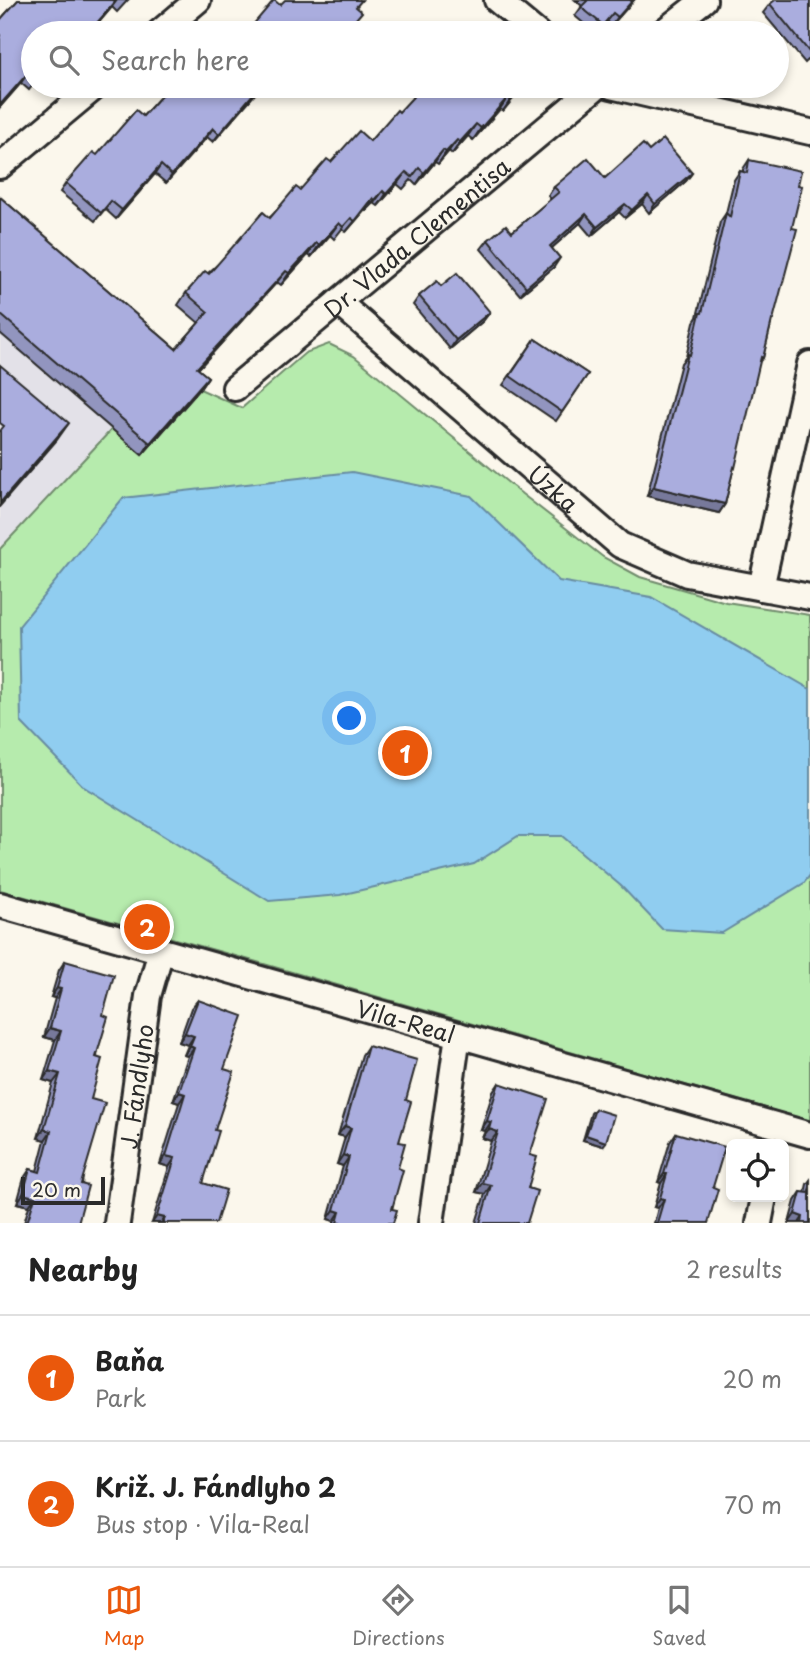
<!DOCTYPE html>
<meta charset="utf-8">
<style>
:root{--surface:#fff;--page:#f2f2f2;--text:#222;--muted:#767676;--line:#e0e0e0;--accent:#ea580c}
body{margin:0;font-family:"Playpen Sans",sans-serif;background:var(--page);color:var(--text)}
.controls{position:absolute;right:21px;bottom:21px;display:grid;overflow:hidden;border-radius:10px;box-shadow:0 4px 10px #0003}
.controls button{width:63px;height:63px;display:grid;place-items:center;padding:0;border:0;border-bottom:2px solid var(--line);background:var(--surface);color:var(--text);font:35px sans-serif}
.scale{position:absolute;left:21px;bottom:18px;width:84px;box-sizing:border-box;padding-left:7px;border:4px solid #2b2b2b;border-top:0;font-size:19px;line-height:24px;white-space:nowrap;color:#2b2b2b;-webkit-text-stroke:5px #fbf7ec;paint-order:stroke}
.you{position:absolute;left:350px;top:719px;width:24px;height:24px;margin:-18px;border:5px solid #fff;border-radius:50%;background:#1a73e8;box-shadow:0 0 0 10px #1a73e833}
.badge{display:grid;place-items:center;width:46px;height:46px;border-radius:50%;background:var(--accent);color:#fff;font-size:23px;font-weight:700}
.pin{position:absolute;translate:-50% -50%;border:4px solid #fff;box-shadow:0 2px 7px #0006}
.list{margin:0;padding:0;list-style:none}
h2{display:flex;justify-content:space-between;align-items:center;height:91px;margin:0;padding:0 28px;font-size:30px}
h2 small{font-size:23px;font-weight:400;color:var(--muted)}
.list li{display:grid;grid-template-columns:46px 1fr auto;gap:21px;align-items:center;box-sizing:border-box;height:126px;padding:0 28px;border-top:2px solid var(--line)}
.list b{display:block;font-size:26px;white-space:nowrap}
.list p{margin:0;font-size:23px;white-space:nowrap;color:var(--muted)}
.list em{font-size:23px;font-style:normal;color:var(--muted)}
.icon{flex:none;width:38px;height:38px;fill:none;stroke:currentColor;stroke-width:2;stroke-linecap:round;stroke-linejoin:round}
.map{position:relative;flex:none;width:810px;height:1223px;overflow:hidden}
.search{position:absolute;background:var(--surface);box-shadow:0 4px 10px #0003;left:21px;right:21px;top:21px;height:77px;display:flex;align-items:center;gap:18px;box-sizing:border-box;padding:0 24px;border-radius:38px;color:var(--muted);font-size:26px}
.sheet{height:343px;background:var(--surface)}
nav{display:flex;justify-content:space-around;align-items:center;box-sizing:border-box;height:98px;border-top:2px solid var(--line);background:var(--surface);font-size:19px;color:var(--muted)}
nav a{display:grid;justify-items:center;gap:4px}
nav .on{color:var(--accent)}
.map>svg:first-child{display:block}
.built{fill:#e3e1e8}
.green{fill:#b6ebad;stroke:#708b6c;stroke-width:2}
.water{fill:#90cdf0;stroke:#688ca1;stroke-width:2}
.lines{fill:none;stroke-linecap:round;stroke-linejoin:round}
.minor-casing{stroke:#2b2b2b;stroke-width:30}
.minor{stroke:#fbf7ec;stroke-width:24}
.wall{fill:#9295bf;stroke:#2b2b2b;stroke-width:2}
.shaded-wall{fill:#77799b;stroke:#2b2b2b;stroke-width:2}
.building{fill:#aaadde;stroke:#2b2b2b;stroke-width:2}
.labels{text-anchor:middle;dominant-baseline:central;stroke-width:6;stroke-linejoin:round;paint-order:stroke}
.street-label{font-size:23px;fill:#2b2b2b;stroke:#fbf7ec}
</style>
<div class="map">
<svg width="810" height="1223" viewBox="0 0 810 1223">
<rect width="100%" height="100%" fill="#fbf7ec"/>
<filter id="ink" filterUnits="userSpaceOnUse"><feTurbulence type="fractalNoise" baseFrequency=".0143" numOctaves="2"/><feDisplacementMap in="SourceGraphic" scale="14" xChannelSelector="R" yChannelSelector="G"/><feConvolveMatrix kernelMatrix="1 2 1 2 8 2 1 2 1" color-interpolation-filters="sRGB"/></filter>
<g filter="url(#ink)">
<polygon class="built" points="0,216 200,389 142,455 112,429 0,548"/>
<polygon class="green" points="329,344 354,356 522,494 603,557 640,577 726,602 810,615 810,1121 257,962 0,890 0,549 112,429 142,455 200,389 242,408 305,353"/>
<polygon class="water" points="352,472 471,496 559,581 651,597 810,689 810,875 804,883 722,933 662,929 621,886 562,836 518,836 474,864 340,895 269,901 84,787 21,722 19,626 123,498"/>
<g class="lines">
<g class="minor-casing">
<g id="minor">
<polyline points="497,0 537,33"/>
<polyline points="159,33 198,0"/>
<polyline points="662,33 704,0"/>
<polyline points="611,86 810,132"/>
<polyline points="0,166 96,86"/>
<path id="s1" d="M338,302L620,545L687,574L810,597"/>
<path id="s2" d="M235,388L597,86"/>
<polyline points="761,588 810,364"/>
<path id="s3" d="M0,905L810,1135"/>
<path id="s4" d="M117,1223L148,996L161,951"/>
<polyline points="431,1223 458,1035"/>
<polyline points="759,1223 764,1197"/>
</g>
</g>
<use href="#minor" class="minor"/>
</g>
<g class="wall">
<polygon points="18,0 128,0 117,12 112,7 90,33 86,32 33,33 33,85 29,90 21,83 0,107 0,20"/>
<polygon points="575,0 634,0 611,26 607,22 597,33 595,33 575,16 582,6"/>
<polygon points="810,0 810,58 805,63 763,13 770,4"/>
<polygon points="170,86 262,86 213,142 207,137 166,183 155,174 116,219 105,209 95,221 60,192 66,183 143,116"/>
<polygon points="523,86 503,111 500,109 473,140 468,136 452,154 449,151 438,164 435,162 416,185 411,180 403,189 397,184 378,206 374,203 366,211 365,210 346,232 342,229 334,239 330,235 311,257 308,255 281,285 277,282 198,369 208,377 200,389 142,455 0,333 0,197 176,349 199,323 178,305 186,293 331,162 370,141 399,112"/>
<polygon points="649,151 692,173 686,181 649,213 642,204 625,218 619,212 591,236 580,223 552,248 554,267 520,295 481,249 488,240 512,232 551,199 548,196 554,187 605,178"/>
<polygon points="749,160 771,324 763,358 759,362 725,504 719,513 647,496 681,363 686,357 694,322 697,317 720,222 726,213 734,180 740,171 743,172 743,169"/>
<polygon points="441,286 490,312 483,321 450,349 413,305 419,296"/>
<polygon points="535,339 588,374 556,421 503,385"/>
<polygon points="65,961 103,1015 91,1099 78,1223 24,1223 29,1206 17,1203 24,1178 30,1169 37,1171 45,1140 38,1138 53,1083 43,1080 55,1040 44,1037 55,998 51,997 59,970"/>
<polygon points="198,1000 224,1069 215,1130 203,1183 216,1223 152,1223 169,1167 160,1164 179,1103 173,1101 188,1056 184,1055 188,1045 179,1042 191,1008"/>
<polygon points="368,1046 406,1100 399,1142 398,1168 392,1209 393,1223 334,1223 334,1221 328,1219 343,1166 337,1164 345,1137 338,1135 362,1055"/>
<polygon points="499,1083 530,1155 527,1223 476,1223 485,1194 476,1192 491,1141 482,1138 485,1131 481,1130 493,1092"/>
<polygon points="595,1109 603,1146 583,1140 591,1113"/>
<polygon points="676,1133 713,1187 708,1223 654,1223 658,1208 654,1207 661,1183 658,1182 670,1142"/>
<polygon points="810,1180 810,1223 789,1223 795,1201 801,1192 805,1193 807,1184"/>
</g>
<g class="shaded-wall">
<polygon points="117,0 112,7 90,33 95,25"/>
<polygon points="633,0 634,0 611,26 618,17"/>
<polygon points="27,74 21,83 0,107 0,105"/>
<polygon points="260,86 262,86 213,142 219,134"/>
<polygon points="523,86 518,93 503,111 511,99"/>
<polygon points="508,97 500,109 473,140 481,128"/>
<polygon points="476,124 468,136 452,154 460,142"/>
<polygon points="213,128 207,137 166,183 172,175"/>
<polygon points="457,140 449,151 438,164 446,152"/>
<polygon points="443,150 435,162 416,185 424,173"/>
<polygon points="161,165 155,174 116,219 122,210"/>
<polygon points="406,172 397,184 378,206 386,194"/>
<polygon points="692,173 686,181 649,213 655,204"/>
<polygon points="383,191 374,203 366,211 375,200"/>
<polygon points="648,195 642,204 625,218 632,210"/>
<polygon points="373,198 365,210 346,232 355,221"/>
<polygon points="625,204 619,212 591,236 597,227"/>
<polygon points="586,214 580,223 544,255 550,246"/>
<polygon points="339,223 330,235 311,257 319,245"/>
<polygon points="316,243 308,255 281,285 289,273"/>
<polygon points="560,258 554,267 520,295 526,287"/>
<polygon points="286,271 277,282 189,379 197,368"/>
<polygon points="490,312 483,321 450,349 456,340"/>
<polygon points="208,377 200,389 142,455 150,443"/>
<polygon points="69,423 57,440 0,506 0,503"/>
<polygon points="654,487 725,504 719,513 647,496"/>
<polygon points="57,988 61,989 55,998 51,997"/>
<polygon points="50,1028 61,1031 55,1040 44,1037"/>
<polygon points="185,1033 194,1036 188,1045 179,1042"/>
<polygon points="190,1046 194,1048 188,1056 184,1055"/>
<polygon points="49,1071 60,1074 53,1083 43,1080"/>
<polygon points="179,1092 185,1094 179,1103 173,1101"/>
<polygon points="487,1121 491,1122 485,1131 481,1130"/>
<polygon points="345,1126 351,1128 345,1137 338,1135"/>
<polygon points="44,1129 51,1131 45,1140 38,1138"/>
<polygon points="489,1129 498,1132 491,1141 482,1138"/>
<polygon points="586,1135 606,1142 603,1146 583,1140"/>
<polygon points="343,1155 349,1157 343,1166 337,1164"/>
<polygon points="166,1156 175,1158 169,1167 160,1164"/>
<polygon points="664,1174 667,1174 661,1183 658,1182"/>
<polygon points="482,1183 491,1185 485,1194 476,1192"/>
<polygon points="23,1194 35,1197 29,1206 17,1203"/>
<polygon points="660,1198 664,1199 658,1208 654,1207"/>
<polygon points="334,1210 340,1212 334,1221 328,1219"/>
<polygon points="795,1214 803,1217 799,1223 789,1223"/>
<polygon points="157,1216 165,1218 161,1223 152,1223"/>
</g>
<g class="building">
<polygon points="18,0 117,0 95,25 93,23 84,33 33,33 33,80 27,74 0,105 0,20"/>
<polygon points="274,0 280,5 285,0 362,0 356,7 362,12 344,33 340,33 335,29 332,33 246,33"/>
<polygon points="588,0 633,0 618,17 613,13 603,25 581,7"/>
<polygon points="775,0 810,0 810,53 770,4"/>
<polygon points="490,27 497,33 485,33"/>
<polygon points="170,86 260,86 219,134 213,128 172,175 161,165 122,210 111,201 101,213 66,183 93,152 97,155 136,110 143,116"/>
<polygon points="423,86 523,86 511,99 508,97 481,128 476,124 460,142 457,140 446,152 443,150 424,173 419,168 412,177 406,172 386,194 383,191 375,200 373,198 355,221 351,218 343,227 339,223 319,245 316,243 289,273 286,271 197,368 208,377 150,443 0,314 0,197 176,349 208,312 186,293 205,271 209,274 263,212 270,218 296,187 300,190 327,159 331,162 359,131 370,141 397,110 399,112"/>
<polygon points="663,139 692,173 655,204 648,195 632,210 625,204 597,227 586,214 550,246 560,258 526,287 488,240 506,225 512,232 559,192 554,187 588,158 605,178 643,144 649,151"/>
<polygon points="749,160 801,171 798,185 802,186 792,228 797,229 773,320 772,320 763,358 761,357 735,468 734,467 725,504 654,487 688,354 690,355 700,313 702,313 726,213 730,217 740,171 747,173"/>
<polygon points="457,273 490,312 456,340 419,296 437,281 441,286"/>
<polygon points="535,339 588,374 562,412 510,376"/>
<polygon points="0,365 69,423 0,503 0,431 4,426 0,423"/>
<polygon points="65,961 114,975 103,1015 108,1017 96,1057 102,1059 91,1099 105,1103 81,1184 88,1186 78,1223 27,1223 35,1197 23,1194 30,1169 40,1172 51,1131 44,1129 60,1074 49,1071 61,1031 50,1028 61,989 57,988"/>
<polygon points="198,1000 243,1016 224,1069 234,1072 215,1130 219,1131 203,1183 226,1190 216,1223 163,1223 165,1218 157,1216 175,1158 166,1156 185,1094 179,1092 194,1048 190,1046 194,1036 185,1033"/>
<polygon points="368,1046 417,1060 406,1100 411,1102 399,1142 405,1143 398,1168 403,1170 392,1209 397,1210 393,1223 337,1223 340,1212 334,1210 349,1157 343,1155 351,1128 345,1126"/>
<polygon points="499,1083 548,1099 530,1155 537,1157 528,1188 537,1191 527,1223 480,1223 491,1185 482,1183 498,1132 489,1129 491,1122 487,1121"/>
<polygon points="595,1109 614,1115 606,1142 586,1135"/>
<polygon points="676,1133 725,1147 713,1187 718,1189 708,1223 657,1223 664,1199 660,1198 667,1174 664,1174"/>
<polygon points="810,1187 810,1223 802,1223 803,1217 795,1214 801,1192 808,1193"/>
</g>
</g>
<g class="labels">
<g class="street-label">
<text stroke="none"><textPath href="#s2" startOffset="236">Dr. Vlada Clementisa</textPath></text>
<text stroke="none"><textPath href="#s1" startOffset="285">Úzka</textPath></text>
<text stroke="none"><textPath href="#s3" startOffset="422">Vila-Real</textPath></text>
<text stroke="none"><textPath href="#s4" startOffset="138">J. Fándlyho</textPath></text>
</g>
</g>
</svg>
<div class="controls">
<button><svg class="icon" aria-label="locate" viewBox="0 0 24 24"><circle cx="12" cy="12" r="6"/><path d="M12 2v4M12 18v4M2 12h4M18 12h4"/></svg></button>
</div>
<div class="scale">20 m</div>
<div class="you"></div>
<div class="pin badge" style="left:405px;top:753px">1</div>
<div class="pin badge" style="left:147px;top:927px">2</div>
<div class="search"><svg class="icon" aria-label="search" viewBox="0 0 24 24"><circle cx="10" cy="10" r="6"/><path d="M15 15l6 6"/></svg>Search here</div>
</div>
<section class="sheet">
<h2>Nearby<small>2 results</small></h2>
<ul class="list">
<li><span class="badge">1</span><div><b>Baňa</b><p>Park</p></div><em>20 m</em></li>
<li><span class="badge">2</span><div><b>Križ. J. Fándlyho 2</b><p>Bus stop · Vila-Real</p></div><em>70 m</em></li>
</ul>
</section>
<nav>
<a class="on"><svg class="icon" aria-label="map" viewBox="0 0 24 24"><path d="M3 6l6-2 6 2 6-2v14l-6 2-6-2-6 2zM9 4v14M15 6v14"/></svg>Map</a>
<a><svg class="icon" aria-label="directions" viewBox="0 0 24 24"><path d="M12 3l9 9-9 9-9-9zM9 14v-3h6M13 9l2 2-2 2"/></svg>Directions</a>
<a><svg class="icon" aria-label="saved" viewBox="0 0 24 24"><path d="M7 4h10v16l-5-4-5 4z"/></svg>Saved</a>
</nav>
